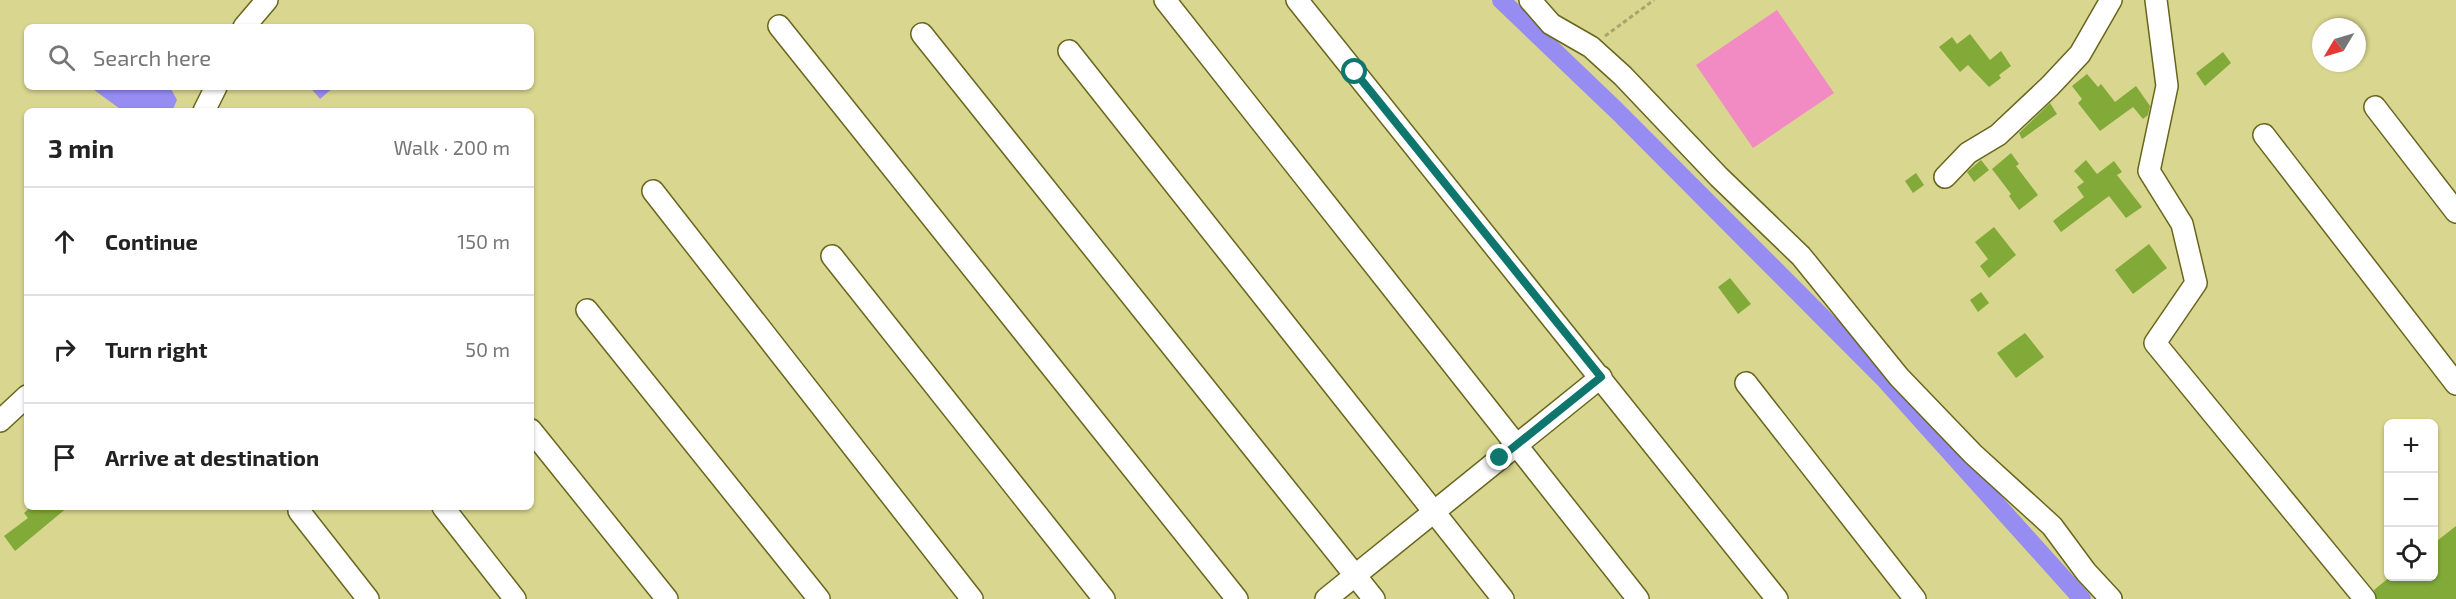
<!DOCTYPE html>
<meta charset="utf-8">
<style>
:root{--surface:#fff;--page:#f6f6f6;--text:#222;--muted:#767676;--line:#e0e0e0}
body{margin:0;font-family:"Exo 2",sans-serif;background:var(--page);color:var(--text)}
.controls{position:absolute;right:18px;bottom:18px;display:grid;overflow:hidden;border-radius:9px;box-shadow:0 2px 4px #0004}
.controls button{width:54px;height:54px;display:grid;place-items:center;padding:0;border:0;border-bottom:2px solid var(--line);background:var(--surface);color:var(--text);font:30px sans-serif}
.compass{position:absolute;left:2312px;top:18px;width:54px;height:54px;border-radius:50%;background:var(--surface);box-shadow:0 2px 4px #0004;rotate:232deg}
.stop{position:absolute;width:18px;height:18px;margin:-14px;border:4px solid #0f766e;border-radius:50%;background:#fff}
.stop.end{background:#0f766e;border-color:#fff;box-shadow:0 2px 6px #0008}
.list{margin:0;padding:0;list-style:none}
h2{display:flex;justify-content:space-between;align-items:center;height:78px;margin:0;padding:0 24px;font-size:26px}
h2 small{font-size:20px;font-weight:400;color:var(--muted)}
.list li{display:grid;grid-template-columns:39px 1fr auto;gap:18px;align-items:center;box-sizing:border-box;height:108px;padding:0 24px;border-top:2px solid var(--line)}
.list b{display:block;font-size:22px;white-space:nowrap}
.list em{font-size:20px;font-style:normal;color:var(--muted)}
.icon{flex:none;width:33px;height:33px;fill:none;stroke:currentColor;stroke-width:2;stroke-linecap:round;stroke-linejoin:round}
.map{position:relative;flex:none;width:2456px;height:599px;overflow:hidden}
.search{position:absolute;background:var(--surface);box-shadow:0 2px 4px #0004;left:24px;top:24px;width:510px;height:66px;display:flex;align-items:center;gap:15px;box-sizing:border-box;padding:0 21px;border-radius:9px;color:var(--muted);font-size:22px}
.panel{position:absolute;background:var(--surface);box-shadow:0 2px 4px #0004;left:24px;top:108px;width:510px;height:402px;border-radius:9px}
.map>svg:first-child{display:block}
.green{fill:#f28ac4}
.water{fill:#968cf2}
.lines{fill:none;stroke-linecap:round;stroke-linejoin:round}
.canal{stroke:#968cf2;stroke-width:18}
.building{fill:#82aa39}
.minor-casing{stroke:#68651d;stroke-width:24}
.path{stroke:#a7a56b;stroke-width:3;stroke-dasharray:4.5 3;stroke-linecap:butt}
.minor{stroke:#fff;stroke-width:21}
.route{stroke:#0f766e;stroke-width:8}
</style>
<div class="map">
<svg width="2456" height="599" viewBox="0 0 2456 599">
<rect width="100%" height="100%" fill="#d9d68f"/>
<polygon class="green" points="1777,10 1834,93 1753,148 1696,65"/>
<g class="water">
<polygon points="90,87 170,87 177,100 172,111 123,111"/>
<polygon points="310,87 334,87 320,99"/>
</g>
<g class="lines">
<polyline class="canal" points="1501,0 1616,110 1885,380 2082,599"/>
</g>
<g class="building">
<polygon points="1970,34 1990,60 2001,51 2011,66 1999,75 2001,78 1989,87 1968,65 1960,72 1939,47 1952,37 1957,44"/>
<polygon points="2223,52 2231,63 2205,86 2196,73"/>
<polygon points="2087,74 2098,87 2101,84 2115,102 2136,86 2150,106 2148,115 2143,119 2133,107 2100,131 2078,103 2082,99 2072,86"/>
<polygon points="2050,103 2057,114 2022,139 2019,133"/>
<polygon points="2011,153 2019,164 2016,166 2038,195 2019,210 2009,196 2011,194 1992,169"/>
<polygon points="1981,160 1989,170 1974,182 1967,172"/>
<polygon points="2086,160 2097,174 2114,161 2122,172 2117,175 2142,207 2126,218 2109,196 2061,232 2053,221 2084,197 2077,187 2084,182 2074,171"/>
<polygon points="1916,173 1924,185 1913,193 1905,181"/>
<polygon points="1994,227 2016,255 1989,278 1980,266 1988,259 1975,242"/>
<polygon points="2149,244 2167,268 2133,294 2115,270"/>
<polygon points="1730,278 1751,304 1738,314 1718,287"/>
<polygon points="1981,292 1989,303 1978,312 1970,300"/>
<polygon points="2025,333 2044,357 2016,378 1997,353"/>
<polygon points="31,507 68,507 15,551 4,536 28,518 24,513"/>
<polygon points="2456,526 2456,599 2377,599 2374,590 2391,576 2433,576 2433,544"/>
</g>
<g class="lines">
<g class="minor-casing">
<g id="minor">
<polyline points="1165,0 1638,599"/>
<polyline points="1297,0 1777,599"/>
<polyline points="1530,0 1551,24 1591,47 1623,76 1719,177 1801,256 1899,377 1973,454 2052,526 2086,572 2111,599"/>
<polyline points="2156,0 2167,86 2149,171 2182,224 2196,283 2155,343 2365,599"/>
<polyline points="779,26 1237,599"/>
<polyline points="244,27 267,0"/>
<polyline points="922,34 1374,599"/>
<polyline points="1069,51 1503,599"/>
<polyline points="2375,107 2456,212"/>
<polyline points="204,111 216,87"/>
<polyline points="2264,135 2456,384"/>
<polyline points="1945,177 1968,153 1998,135 2050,86 2080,54 2111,0"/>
<polyline points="653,191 972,599"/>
<polyline points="832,256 1104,599"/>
<polyline points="587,310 819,599"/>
<polyline points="1746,383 1915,599"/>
<polyline points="0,421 27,396"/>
<polyline points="531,430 667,599"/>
<polyline points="443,507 515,599"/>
<polyline points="299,511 368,599"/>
<polyline points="1326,599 1601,377"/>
</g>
</g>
<polyline class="path" points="1605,36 1654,0"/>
<use href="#minor" class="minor"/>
</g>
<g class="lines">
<polyline class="route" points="1355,72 1601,377 1500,458"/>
</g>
</svg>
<div class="controls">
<button>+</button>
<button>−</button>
<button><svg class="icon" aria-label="locate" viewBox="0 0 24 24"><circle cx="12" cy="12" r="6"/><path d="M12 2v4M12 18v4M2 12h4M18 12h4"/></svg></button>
</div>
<svg class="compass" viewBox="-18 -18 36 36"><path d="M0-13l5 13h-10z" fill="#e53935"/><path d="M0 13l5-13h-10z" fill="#767676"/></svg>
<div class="stop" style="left:1355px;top:72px"></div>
<div class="stop end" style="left:1500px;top:458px"></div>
<div class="search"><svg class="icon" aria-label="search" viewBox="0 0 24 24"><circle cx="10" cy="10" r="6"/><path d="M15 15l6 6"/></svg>Search here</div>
<section class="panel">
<h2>3 min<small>Walk · 200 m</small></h2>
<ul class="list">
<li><svg class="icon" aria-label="ahead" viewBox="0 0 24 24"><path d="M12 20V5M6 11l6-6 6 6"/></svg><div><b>Continue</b></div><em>150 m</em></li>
<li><svg class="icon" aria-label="right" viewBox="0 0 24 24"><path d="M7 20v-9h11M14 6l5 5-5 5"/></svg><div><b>Turn right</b></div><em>50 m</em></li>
<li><svg class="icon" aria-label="arrive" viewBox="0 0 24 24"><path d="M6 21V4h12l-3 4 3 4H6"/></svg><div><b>Arrive at destination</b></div></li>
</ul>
</section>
</div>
